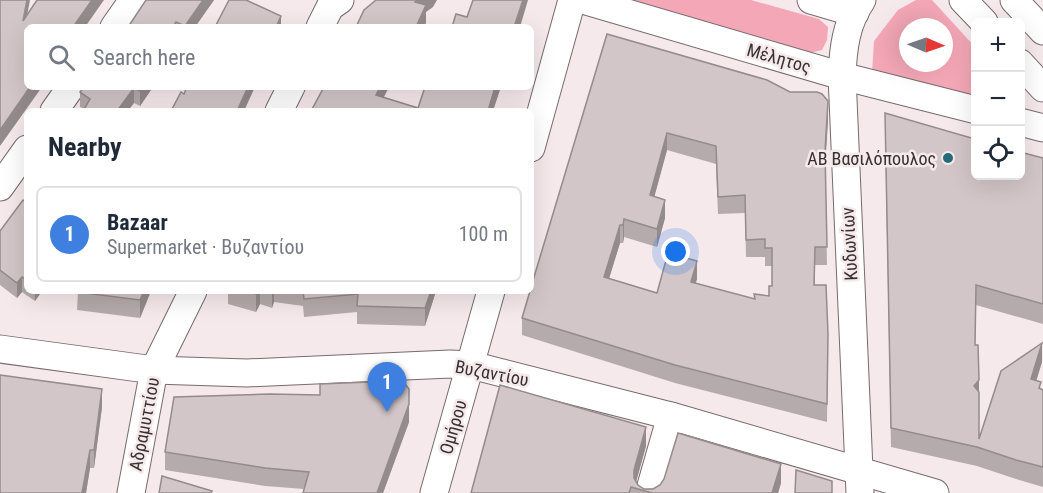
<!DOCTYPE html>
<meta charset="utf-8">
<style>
:root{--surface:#fff;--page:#f2f2f3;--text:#1f2937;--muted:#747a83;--line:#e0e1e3;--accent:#256b7a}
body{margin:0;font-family:"Roboto Condensed",sans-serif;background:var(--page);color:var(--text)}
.controls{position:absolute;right:18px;top:18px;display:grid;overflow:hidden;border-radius:9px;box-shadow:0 6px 24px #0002}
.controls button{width:54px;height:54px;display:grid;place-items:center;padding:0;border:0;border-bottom:2px solid var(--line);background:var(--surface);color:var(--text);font:30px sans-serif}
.compass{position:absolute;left:899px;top:18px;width:54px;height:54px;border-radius:50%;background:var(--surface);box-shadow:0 6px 24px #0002;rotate:92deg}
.you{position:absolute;left:676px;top:252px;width:21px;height:21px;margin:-15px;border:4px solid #fff;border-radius:50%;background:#1a73e8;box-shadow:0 0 0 9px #1a73e833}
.badge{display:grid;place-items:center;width:39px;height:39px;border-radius:50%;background:var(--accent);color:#fff;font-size:20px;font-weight:700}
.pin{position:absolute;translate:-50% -50px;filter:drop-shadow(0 2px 3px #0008)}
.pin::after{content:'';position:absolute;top:32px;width:21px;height:18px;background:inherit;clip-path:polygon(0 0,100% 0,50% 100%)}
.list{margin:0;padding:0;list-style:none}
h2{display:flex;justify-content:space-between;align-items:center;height:78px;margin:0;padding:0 24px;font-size:26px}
h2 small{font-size:20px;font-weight:400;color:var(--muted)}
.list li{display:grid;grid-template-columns:39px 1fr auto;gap:18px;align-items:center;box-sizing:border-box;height:96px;margin:0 12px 12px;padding:0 12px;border:2px solid var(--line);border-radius:9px}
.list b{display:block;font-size:22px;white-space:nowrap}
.list p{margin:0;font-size:20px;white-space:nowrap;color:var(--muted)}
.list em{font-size:20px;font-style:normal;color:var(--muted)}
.icon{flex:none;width:33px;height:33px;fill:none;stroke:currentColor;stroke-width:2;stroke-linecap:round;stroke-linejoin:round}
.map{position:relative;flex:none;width:1043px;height:493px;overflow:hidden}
.search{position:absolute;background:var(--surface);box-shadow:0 6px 24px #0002;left:24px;top:24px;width:510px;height:66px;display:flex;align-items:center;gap:15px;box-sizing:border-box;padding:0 21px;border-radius:9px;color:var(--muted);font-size:22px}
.panel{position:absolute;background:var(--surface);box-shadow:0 6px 24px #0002;left:24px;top:108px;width:510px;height:186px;border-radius:9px}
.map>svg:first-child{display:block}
.green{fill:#f4a7b7;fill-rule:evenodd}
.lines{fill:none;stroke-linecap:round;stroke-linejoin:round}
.minor-casing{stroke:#766b6d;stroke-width:29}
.minor{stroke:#fff;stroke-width:27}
.wall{fill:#b5aaac;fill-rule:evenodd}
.shaded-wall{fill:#938b8c}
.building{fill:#d2c6c8;stroke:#938b8c;stroke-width:1.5;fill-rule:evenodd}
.poi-dot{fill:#256b7a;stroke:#f6e9eb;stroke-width:2}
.labels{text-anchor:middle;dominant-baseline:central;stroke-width:5;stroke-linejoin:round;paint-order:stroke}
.street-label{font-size:18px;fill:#363132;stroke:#f6e9eb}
.poi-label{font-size:18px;fill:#363132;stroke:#f6e9eb;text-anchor:end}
</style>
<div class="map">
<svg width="1043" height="493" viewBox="0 0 1043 493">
<rect width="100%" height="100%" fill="#f6e9eb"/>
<g class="green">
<polygon points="628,0 751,0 819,19 828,27 827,40 822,50 810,53"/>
<path d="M916,0H932L975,47V101L872,73L874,41L898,10ZM908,27H944V63H908Z"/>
</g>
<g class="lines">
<g class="minor-casing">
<g id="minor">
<polyline points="583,0 842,76 976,110"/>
<polyline points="811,0 855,13"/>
<polyline points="963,0 984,22"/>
<polyline points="1014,0 1043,31"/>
<polyline points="114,27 133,0"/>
<polyline points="320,27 330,7 340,0"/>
<polyline points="1020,63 1043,88"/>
<polyline points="54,111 71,87"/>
<polyline points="279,111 291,87"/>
<polyline points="1020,122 1043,128"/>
<polyline points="531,148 572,0"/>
<polyline points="0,187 27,149"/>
<polyline points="0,349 154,370 247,373 450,364 471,365 671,416 935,493"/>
<polyline points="131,493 154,370 193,291"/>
<polyline points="434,493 491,291"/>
<polyline points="649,493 671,416"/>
<path d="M860,493L842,76C843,49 846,23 862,0"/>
</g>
</g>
<use href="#minor" class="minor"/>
</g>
<g class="wall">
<polygon points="214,0 195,27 128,27"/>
<path d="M607,34L828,119L825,165L827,265H815V285L828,334L827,422L675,383L522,335V318ZM667,150L716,164L718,214L745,213L746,257H765V266H772V286L769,296L754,294V299L695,283L697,279L657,293L609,278L620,243H623L624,237L657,247L665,218L654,196Z"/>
<polygon points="84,87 153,87 140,106 134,103 84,109 80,107 80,92"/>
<polygon points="885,133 1043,158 1043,324 976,305 975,345 978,345 979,439 1042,362 1036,380 1041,389 1043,390 1043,487 1016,479 977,466 891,447"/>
<polygon points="27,203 27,291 42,291 35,301 22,292 17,298 0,285 0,231"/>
<polygon points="78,291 151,291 140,318 77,310"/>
<polygon points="228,291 436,291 425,326 357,324 357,312 304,317 303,306 274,302 272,308 260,304 256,312 228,304"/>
<polygon points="320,395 409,407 409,422 383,493 303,493 304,489 265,486 165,470 165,452"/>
<polygon points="102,407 94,468 90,468 86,493 0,493"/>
<polygon points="646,446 636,482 638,485 644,489 781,483 778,493 471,493"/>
</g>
<g class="shaded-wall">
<polygon points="27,0 30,0 23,37 23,21"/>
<polygon points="92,0 104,0 85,27 73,27"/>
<polygon points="203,0 214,0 195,27 185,27"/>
<polygon points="418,0 437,0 433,7 426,12 426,23 424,27 416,27 415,2"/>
<polygon points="523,0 528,0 520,27 514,27"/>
<polygon points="281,16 281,27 276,27"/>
<polygon points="30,87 42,87 0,146 0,130"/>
<polygon points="142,87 153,87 140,106 140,91"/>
<polygon points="248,87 255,87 244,111 237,111"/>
<polygon points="380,87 389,87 377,111 376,95"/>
<polygon points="495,87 501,87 493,111 488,111"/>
<polygon points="134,88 134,103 128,111 117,111"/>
<polygon points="828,101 828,119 825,169 825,151"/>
<polygon points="667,133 667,150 650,213 650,195"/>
<polygon points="665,200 665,218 657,247 657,229"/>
<polygon points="624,219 624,237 623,243 623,225"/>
<polygon points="620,225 620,243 604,295 604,277"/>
<polygon points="697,261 697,279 691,300 691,282"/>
<polygon points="22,277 22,292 17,298 17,283"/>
<polygon points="35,291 42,291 35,301"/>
<polygon points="144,291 151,291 140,318 140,300"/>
<polygon points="258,291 260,291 260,304 256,312 256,294"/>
<polygon points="272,291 274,291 274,302 272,308"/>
<polygon points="431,291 436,291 425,326 425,308"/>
<polygon points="1042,343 1042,362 1031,398 1031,379"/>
<polygon points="979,380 979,399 974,386"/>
<polygon points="102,389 102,407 94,468 94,450"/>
<polygon points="409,389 409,422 383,493 377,493"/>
<polygon points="646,427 646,446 634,489 634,470"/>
<polygon points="90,450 90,468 86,493 82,493"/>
<polygon points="781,464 781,483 778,493 772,493"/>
</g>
<g class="building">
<polygon points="0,0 27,0 23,21 37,0 92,0 73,27 27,27 27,87 30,87 0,130"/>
<polygon points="146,0 203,0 185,26 176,22 173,27 128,27"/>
<polygon points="229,0 246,0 281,16 276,27 215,27"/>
<polygon points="376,0 418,0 415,2 426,5 416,27 356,27 364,10"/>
<polygon points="473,0 523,0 514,27 452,27 456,14 467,17"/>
<path d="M607,34L767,80L790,92H817L822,94L828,101L825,151L827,247H815L814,285H826L828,334L827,404L675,365L522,318L530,291H531V287ZM667,133L716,146L718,197L745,195L746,240L765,239V248H772V286H769V296L754,294L755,299L691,282L697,261L668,253L657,293L604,277L620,225H623L624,219L657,229L665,200L650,195Z"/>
<polygon points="84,87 142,87 140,91 134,88 117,111 83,111 90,99 80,92"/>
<polygon points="187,87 248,87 237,111 171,111 181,92 184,94"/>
<polygon points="324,87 380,87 376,95 418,108 425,87 495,87 488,111 311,111"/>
<polygon points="885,113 975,139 975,176 1020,176 1020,152 1043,158 1043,304 976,285 975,345 978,345 979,380 974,386 979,392 979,439 1001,371 1042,343 1031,379 1041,382 1039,388 1043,390 1043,467 1016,460 977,447 891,428"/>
<polygon points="23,200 27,203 27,280 22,277 17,283 0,270 0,231"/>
<polygon points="78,291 144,291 140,300 77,292"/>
<polygon points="245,291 258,291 256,294"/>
<polygon points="303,291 431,291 425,308 357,306 358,294 304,299"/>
<polygon points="0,375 102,389 94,450 90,450 82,493 0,493"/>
<polygon points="395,381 405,384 409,389 409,404 377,493 303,493 309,472 265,468 165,452 174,397 270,394 320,395 320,384"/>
<polygon points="500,385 646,427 634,470 634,478 638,485 644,489 653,489 660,485 664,479 678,433 781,464 772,493 652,493 631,487 629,493 471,493"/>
<polygon points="796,470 832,481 832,493 795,493"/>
<polygon points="162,476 212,491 211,493 159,493"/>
</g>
<circle class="poi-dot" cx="948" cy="158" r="6"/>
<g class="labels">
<g class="street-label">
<text transform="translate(779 58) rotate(16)">Μέλητος</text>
<text transform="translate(849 244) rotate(-93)">Κυδωνίων</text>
<text transform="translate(492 373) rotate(11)">Βυζαντίου</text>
<text transform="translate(144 424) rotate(-79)">Αδραμυττίου</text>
<text transform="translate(453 427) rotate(-74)">Ομήρου</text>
</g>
<g class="poi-label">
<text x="936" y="158">ΑΒ Βασιλόπουλος</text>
</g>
</g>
</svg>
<div class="controls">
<button>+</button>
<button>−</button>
<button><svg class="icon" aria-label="locate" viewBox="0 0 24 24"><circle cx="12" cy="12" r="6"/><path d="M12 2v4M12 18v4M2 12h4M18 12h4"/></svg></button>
</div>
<svg class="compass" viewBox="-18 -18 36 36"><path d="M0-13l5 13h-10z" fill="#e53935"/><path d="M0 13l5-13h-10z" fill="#747a83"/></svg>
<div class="you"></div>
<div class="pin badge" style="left:387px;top:412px;background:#3f7fe0">1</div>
<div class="search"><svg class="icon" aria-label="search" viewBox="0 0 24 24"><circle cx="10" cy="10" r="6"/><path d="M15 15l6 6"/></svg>Search here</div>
<section class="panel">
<h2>Nearby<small></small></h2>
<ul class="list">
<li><span class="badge" style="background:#3f7fe0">1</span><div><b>Bazaar</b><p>Supermarket · Βυζαντίου</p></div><em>100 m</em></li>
</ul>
</section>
</div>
